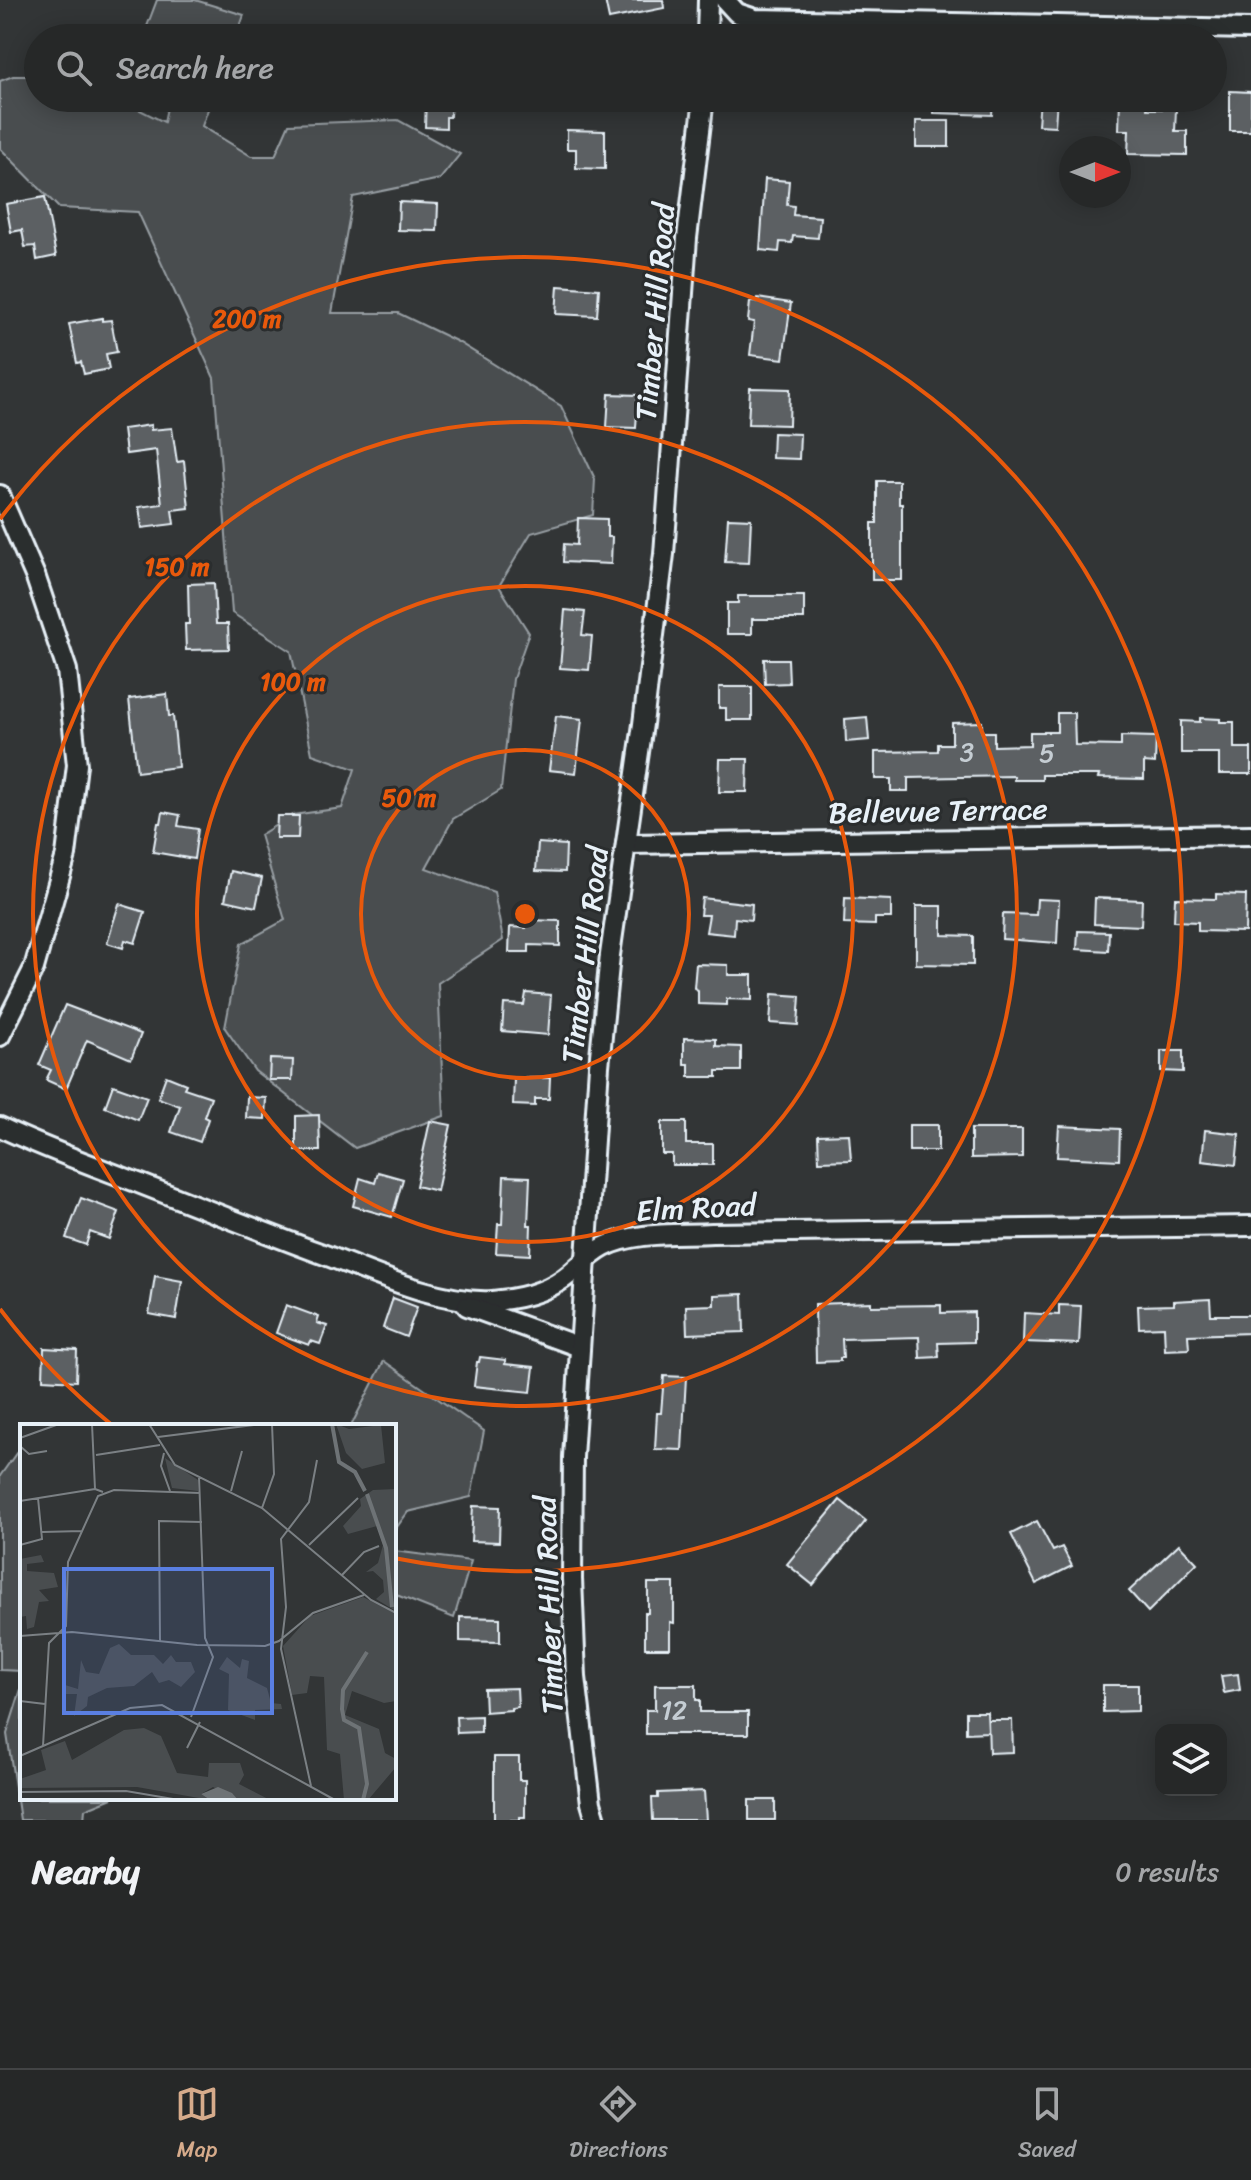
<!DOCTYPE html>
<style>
:root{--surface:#262828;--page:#323434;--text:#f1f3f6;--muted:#a4a6a8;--line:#424445;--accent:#d6ab8b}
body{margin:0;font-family:Sriracha,sans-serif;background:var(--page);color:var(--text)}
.controls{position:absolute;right:24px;bottom:24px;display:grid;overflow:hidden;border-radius:16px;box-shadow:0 4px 20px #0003}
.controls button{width:72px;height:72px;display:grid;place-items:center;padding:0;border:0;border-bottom:2px solid var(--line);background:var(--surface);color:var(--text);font:40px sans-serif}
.compass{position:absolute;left:1059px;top:136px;width:72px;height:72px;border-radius:50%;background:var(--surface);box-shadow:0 4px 20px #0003;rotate:90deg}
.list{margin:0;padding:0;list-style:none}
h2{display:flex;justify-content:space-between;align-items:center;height:104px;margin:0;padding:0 32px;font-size:34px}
h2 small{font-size:26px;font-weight:400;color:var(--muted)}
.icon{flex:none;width:44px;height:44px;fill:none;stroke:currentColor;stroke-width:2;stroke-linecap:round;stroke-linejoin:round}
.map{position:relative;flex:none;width:1251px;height:1820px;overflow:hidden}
.search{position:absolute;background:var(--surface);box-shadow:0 4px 20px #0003;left:24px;right:24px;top:24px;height:88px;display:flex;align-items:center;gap:20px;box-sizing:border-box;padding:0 28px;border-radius:44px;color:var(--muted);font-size:30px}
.sheet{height:248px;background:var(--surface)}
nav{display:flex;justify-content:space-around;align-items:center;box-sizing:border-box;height:112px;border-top:2px solid var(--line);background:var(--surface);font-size:22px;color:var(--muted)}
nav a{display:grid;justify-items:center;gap:4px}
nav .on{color:var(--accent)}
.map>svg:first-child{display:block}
.green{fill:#494d4f;stroke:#989fa4;stroke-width:2}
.building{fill:#5c6063;stroke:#e8f1f8;stroke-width:2}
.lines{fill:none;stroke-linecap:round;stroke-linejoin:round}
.minor-casing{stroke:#e8f1f8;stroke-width:24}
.minor{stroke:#2a2d2e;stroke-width:18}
.ring{fill:none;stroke:#e8590c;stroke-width:4}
.labels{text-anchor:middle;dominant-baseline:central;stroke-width:6;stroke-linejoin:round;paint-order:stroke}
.number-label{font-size:26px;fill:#c5cdd3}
.street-label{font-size:30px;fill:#e8f1f8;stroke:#2a2d2e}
.inset-river{fill:none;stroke:#6e7376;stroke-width:4}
.inset-road{fill:none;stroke:#7b8084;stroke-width:2}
.view{fill:#5a7fe2;fill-opacity:0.15;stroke:#5a7fe2;stroke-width:4}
.inset-edge{fill:none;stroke:#e8f1f8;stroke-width:4}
.centre{fill:#e8590c;stroke:#2a2d2e;stroke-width:4}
.ring-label{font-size:24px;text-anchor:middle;font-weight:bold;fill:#e8590c;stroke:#2a2d2e;stroke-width:6;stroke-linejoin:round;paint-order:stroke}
</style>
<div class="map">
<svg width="1251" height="1820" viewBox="0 0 1251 1820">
<rect width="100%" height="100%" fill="#323536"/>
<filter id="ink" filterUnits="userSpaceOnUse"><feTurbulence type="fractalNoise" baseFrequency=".0125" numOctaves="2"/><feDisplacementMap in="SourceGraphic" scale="16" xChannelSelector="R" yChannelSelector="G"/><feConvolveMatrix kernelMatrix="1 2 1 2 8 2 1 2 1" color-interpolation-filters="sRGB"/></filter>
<g filter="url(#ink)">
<g class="green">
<polygon points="157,0 195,0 244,15 236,38 152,38 146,29"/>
<polygon points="13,76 38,76 38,98 116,98 164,122 169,98 212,98 202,126 251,156 275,156 289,124 398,120 460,154 440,179 353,197 332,313 398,313 458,342 561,406 595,479 593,515 531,533 499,586 529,633 513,679 501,790 453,819 426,868 494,892 503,940 438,983 444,1116 355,1148 255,1071 225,1028 241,944 285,920 260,835 293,815 342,808 355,769 312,754 291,651 232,613 214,378 138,212 59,208 0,148 0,81"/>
<polygon points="384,1361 484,1431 471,1497 408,1512 394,1531 394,1426 351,1426"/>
<polygon points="22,1445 22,1671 0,1670 0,1476"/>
<polygon points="394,1551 471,1561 454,1618 394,1594"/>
<polygon points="22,1686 22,1798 112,1798 85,1809 84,1820 20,1820 7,1734"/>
</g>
<g class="building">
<polygon points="605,0 663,0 664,8 609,19"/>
<polygon points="1230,91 1251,92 1251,131 1230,131"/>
<polygon points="426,98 451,98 450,117 446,117 446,128 425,127"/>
<polygon points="934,98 993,98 992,115 934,113"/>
<polygon points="1040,98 1057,98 1055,126 1038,125"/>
<polygon points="1120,98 1147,98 1147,109 1176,109 1175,131 1187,131 1187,155 1128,154 1129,130 1119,130"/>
<rect x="916" y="121" width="33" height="26"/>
<polygon points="567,130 605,131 605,169 576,168 576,149 567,149"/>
<polygon points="765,179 789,181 787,205 794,206 793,215 820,217 818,238 793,236 792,243 780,242 779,252 760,250"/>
<polygon points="45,197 56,256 37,260 35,246 25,247 22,230 11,232 6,204"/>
<polygon points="399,202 438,204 437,231 398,230"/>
<polygon points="558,286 599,289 597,316 556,314"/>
<polygon points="757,298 791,303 783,359 750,355 754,322 748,321 750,302 756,302"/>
<polygon points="102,318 102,321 111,320 117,352 106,354 109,369 84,374 81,362 77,363 69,324"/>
<polygon points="750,388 790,389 789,425 748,424"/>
<polygon points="609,394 638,395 636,428 607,427"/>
<polygon points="151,425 151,430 172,428 177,462 184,461 189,508 172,510 174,524 142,528 139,507 162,504 156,450 126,454 123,429"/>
<polygon points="773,433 800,434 799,459 772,458"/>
<polygon points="877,481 899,481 899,504 902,504 902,580 872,580 872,523 877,523"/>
<polygon points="578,518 607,519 607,537 612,537 611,564 563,562 564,544 577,545"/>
<polygon points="728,518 751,519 749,563 725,562"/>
<polygon points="214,583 216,624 228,624 229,649 186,650 185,624 189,624 188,584"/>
<polygon points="738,596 804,596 804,619 752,619 752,634 727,634 727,603 738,603"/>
<polygon points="565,610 585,612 582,635 592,636 589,670 560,668"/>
<polygon points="764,659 788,659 789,683 765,684"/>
<polygon points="719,687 752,687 752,720 726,720 726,708 719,708"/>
<polygon points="167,694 169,716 173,716 178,767 137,772 129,699"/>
<polygon points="1057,713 1074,713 1075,745 1121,746 1121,736 1156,737 1155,763 1144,762 1144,779 1098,778 1099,775 1042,775 1042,780 1014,780 1014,776 908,778 908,791 891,791 891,779 875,779 875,752 938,751 938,744 952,744 952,723 982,722 982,732 994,732 994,746 1030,745 1030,732 1057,732"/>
<polygon points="556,716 582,719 576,773 549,770"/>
<polygon points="867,717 869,740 846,742 845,719"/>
<polygon points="1200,718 1220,719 1220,722 1234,722 1234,748 1251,748 1251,774 1219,774 1219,753 1181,753 1181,721 1200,722"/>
<polygon points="720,759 748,759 747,792 719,792"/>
<polygon points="163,812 180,815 178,826 198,829 194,859 153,852 158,823 161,823"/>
<polygon points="277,816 299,816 298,838 276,838"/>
<polygon points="538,843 566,845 565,872 536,871"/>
<polygon points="231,871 262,878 256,907 225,900"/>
<polygon points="1216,894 1246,895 1245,932 1198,931 1198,922 1174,921 1175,898 1216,899"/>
<polygon points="702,898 752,904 751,920 735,918 734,935 706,932 709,915 700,915"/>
<polygon points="845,898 891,900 891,918 875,918 875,925 844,924"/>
<polygon points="1095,898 1142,900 1141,926 1094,924"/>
<polygon points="1037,899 1059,900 1057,943 1002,939 1003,914 1036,915"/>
<polygon points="119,904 145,912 135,943 125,940 123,948 107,943"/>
<polygon points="916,906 942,906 942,935 973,936 973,965 916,964"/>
<polygon points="527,920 560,921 560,946 529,945 529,952 509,952 510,927 526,928"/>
<polygon points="1078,931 1109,932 1108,951 1077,949"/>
<polygon points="696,964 728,965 728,975 752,975 752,1000 727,999 727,1005 698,1004 698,990 694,988"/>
<polygon points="526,993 551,995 548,1035 502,1031 504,1004 524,1005"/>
<polygon points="772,994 800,996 798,1025 770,1023"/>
<polygon points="65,1005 141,1034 131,1059 87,1040 66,1089 46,1080 51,1070 39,1065"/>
<polygon points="684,1038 716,1039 716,1046 741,1047 741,1071 717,1071 717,1077 689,1077 689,1064 684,1064"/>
<polygon points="1161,1051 1183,1051 1183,1072 1161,1071"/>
<polygon points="270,1059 293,1060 292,1080 269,1080"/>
<polygon points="166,1076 186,1084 184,1088 211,1097 204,1117 208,1119 200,1142 171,1132 180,1106 158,1098"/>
<polygon points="514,1078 550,1078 549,1099 535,1099 535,1106 513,1105"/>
<polygon points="113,1085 147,1097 138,1120 105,1107"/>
<polygon points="247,1097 266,1098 265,1119 246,1118"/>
<polygon points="319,1115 320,1151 296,1151 296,1116"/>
<polygon points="430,1121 451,1125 437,1191 416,1186"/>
<polygon points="662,1122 686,1122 686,1144 713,1144 713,1165 672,1165 672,1154 662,1154"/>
<rect x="909" y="1125" width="29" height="26"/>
<polygon points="1059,1126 1120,1129 1119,1160 1057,1157"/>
<polygon points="971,1129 1022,1129 1022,1157 971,1158"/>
<polygon points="1205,1130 1239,1134 1236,1165 1202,1161"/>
<polygon points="849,1134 851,1160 819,1161 818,1135"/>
<polygon points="378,1172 403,1179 392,1217 353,1206 360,1178 375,1183"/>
<polygon points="504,1176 530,1177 528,1225 531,1225 530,1255 496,1253 498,1224 502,1224"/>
<polygon points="81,1198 119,1212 109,1239 90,1232 86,1245 66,1238"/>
<polygon points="155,1276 182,1281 176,1319 149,1314"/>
<polygon points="743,1294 744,1332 687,1334 686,1306 714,1305 714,1295"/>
<polygon points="393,1298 417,1307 406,1337 383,1328"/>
<polygon points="1210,1299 1211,1315 1251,1315 1251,1333 1188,1335 1189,1349 1165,1350 1164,1327 1139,1328 1138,1306 1174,1305 1174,1301"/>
<polygon points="871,1302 871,1306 941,1305 941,1313 974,1312 974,1342 938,1343 939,1357 920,1358 919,1337 842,1339 843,1358 840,1358 840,1361 816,1362 815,1304"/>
<polygon points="286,1305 319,1317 317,1323 327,1326 320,1344 311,1341 309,1345 276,1333"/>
<polygon points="1059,1305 1081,1306 1079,1344 1023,1342 1024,1313 1059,1315"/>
<polygon points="44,1348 77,1350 76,1381 43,1379"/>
<polygon points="480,1357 506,1360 505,1364 534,1367 531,1392 474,1386 477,1362 479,1362"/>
<polygon points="664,1376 686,1377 682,1450 655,1449 657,1413 661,1413"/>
<polygon points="840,1500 866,1521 813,1585 787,1564"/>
<polygon points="473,1506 500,1507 499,1542 471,1541"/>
<polygon points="1037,1521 1053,1551 1062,1547 1072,1566 1036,1584 1011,1534"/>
<polygon points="1179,1544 1197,1563 1148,1612 1129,1591"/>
<polygon points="648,1583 674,1583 674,1623 670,1622 670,1648 645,1648 645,1613 648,1613"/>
<polygon points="460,1617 500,1618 500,1642 460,1641"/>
<polygon points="1238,1674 1240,1690 1224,1693 1221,1676"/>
<polygon points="655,1685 696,1685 696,1700 700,1700 700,1712 748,1712 748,1734 646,1734 646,1710 655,1710"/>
<polygon points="1103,1685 1138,1685 1138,1711 1103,1712"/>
<polygon points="517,1688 518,1707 511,1708 511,1710 485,1712 484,1689"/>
<polygon points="966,1712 987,1712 988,1732 966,1733"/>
<polygon points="481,1716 481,1732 457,1733 456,1717"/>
<polygon points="988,1720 1012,1720 1013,1752 989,1753"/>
<polygon points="494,1757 519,1757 519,1780 525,1780 525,1817 520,1817 520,1820 494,1820"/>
<polygon points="704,1791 706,1820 653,1820 652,1798 658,1798 658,1793"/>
<rect x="749" y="1800" width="26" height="20"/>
</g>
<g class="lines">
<g class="minor-casing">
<g id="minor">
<polyline points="725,0 737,13 755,19 1251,29"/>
<polyline points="707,38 708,0"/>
<polyline points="0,495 36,578 67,670 77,765 66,855 34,968 0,1036"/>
<polyline points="626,844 1251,835"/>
<path d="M0,1127C46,1149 94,1166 141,1184C200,1207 258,1230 317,1252C369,1271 437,1304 492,1301C521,1299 549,1292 571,1273C582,1264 591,1254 604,1247C635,1231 678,1235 712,1233L1251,1226"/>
<polyline points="467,1306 580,1347"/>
<polyline points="596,1820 591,1803 576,1677 572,1579 573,1457 586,1258 599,1066 610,955 643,724 664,554 687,238 704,98"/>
</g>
</g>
<use href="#minor" class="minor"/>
</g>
</g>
<g class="ring">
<circle cx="525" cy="914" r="164"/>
<circle cx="525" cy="914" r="328"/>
<circle cx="525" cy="914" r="492"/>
<path d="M112 1425A657 657 0 0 1 0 1309M0 519A657 657 0 1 1 394 1558"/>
</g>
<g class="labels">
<g class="number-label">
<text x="967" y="752">3</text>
<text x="1047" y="753">5</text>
<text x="674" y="1710">12</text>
</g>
<g class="street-label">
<text transform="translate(655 312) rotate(-85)">Timber Hill Road</text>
<text transform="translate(938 811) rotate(-1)">Bellevue Terrace</text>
<text transform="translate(585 955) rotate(-83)">Timber Hill Road</text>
<text transform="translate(696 1208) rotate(-3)">Elm Road</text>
<text transform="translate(549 1605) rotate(-92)">Timber Hill Road</text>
</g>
</g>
<g transform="translate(20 1424)">
<rect width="376" height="376" fill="#323536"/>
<path d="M316,0L329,5L361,1L365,39L342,45L326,29ZM145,34L178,56V67L152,64ZM376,65V172L374,186L356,175L364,168L363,156L353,147L346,148L358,139L363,121L357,102L328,110L323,102L341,82L340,75L353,66ZM21,131L24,138L7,140V147L34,149L38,163L19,166L29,177L19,178L14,203L7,205L6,192L0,193V135ZM343,173L376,190V277L364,279L332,267L325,291L359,305L365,329L376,335V343L348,376H324L320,330L307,326L304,253L290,252L287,269L272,271L263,222L290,192ZM99,220L111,231H134L143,240L151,231L156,238H171L175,248L161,263L149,256L139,259L132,248L114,262L87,264L68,273L67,282L54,292L57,270H42L45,261L58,265L61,236L66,248L79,250L90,224ZM207,233L220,244L222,235L229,237L227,254L247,264L251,279L261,280L262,285L235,286V296L208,286L209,250L199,245ZM124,304L141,312L157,349L188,353L189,339H220L224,351L219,360L250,376H218L193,363L181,370L190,376L117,363L0,364V355L26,346L21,326L45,317L52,336L104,306Z" fill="#494d4f"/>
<path d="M198,363L212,369L218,376H190L181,370Z" fill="#6e7376"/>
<path class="inset-river" d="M312,0L319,38L335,48L345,67M347,70L366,124L372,183M343,376L347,360L339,304L324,296L322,285L323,266L347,228"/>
<path class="inset-road" d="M72,0L75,65L83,68M129,0L155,41L242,84L351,176L376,189M138,13L241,0M0,14L39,0M0,22L9,30L27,27M144,29L141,42L150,67M76,31L140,21M211,67L222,27M0,77L75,65M242,84L254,50L252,0M22,108L62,107M0,121L22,115L18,74M289,121L338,74M322,151L344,128L359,122M0,212L52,208L177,221L245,222L259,217L293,189L344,171M140,217L139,97L182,98M0,277L25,280M171,293L193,233L185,214L179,53M23,322L29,219L46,202L48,138L78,72L94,66L180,69M167,324L180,298M0,332L110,284L142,281L315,376M291,362L261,225L266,183L261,115L289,78L297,36M0,368L106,367L159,376"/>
<path class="view" d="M44,145H252V289H44Z"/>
<rect width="376" height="376" class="inset-edge"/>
</g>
<circle cx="525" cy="914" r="12" class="centre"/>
<g class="ring-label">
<text x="247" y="327">200 m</text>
<text x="177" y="575">150 m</text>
<text x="293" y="690">100 m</text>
<text x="409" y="806">50 m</text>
</g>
</svg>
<div class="controls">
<button><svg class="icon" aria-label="layers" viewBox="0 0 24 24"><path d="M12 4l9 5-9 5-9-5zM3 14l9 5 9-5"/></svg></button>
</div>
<svg class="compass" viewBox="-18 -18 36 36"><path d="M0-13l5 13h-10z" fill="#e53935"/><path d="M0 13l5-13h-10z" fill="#a4a6a8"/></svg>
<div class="search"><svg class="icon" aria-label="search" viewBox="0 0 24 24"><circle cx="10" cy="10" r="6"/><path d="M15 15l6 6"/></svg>Search here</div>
</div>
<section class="sheet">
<h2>Nearby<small>0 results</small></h2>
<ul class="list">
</ul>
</section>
<nav>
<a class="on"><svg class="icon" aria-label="map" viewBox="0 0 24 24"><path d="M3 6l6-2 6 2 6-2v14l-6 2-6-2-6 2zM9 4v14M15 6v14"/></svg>Map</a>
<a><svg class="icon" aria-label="directions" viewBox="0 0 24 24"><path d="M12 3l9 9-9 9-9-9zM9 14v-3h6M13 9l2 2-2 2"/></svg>Directions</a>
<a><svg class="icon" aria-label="saved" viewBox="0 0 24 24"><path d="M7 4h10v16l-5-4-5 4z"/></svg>Saved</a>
</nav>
